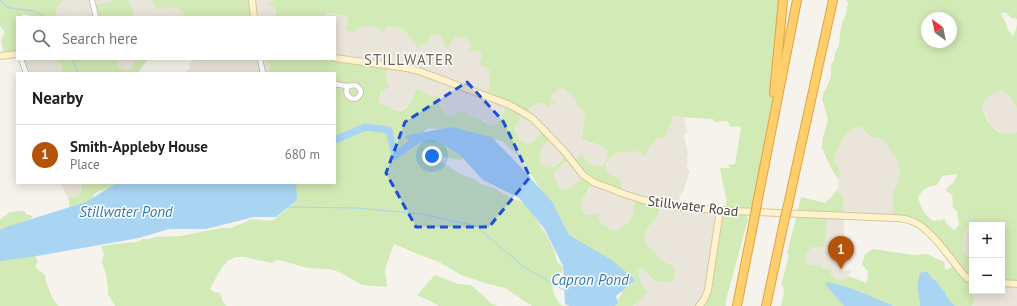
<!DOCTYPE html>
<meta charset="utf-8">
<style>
:root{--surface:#fff;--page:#f2f2f2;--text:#222;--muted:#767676;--line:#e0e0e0;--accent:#b45309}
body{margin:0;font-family:"PT Sans",sans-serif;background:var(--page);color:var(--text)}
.controls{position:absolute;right:12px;bottom:12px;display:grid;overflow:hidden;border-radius:0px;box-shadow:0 2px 10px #0003}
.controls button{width:36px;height:36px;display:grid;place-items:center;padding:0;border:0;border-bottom:1px solid var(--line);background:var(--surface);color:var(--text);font:20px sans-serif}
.compass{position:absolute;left:921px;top:12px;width:36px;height:36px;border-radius:50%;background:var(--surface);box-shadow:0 2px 10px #0003;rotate:327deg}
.you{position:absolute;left:432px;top:156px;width:14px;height:14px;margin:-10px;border:3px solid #fff;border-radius:50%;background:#1a73e8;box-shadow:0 0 0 6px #1a73e833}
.badge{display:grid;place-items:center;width:26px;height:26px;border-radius:50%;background:var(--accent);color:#fff;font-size:13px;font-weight:700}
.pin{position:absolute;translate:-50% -33px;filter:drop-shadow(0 1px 2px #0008)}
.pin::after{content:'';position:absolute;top:21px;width:14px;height:12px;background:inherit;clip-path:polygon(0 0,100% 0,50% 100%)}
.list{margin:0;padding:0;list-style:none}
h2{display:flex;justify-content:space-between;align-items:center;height:52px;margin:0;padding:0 16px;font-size:17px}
h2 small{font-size:13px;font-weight:400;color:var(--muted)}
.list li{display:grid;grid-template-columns:26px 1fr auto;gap:12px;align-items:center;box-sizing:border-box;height:60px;padding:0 16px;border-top:1px solid var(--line)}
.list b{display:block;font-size:15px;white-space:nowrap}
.list p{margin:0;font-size:13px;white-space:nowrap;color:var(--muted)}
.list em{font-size:13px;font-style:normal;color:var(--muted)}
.icon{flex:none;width:22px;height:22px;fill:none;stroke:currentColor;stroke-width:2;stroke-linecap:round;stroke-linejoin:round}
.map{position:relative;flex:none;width:1017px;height:306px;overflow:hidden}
.search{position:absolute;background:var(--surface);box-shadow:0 2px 10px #0003;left:16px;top:16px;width:320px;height:44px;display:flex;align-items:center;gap:10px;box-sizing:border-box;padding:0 14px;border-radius:0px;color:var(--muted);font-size:15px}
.panel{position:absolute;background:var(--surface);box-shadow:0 2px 10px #0003;left:16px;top:72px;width:320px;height:112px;border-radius:0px}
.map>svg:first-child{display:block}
.residential{fill:#eae5da}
.green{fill:#d2eab5;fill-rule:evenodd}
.water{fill:#a9d4f2}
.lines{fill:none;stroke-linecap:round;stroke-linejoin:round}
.stream{stroke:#a9d4f2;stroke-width:1}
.river{stroke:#a9d4f2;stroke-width:7}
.street-casing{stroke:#c2bbae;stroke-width:6}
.secondary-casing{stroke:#d6c79b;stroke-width:8}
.highway-casing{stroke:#e0a43c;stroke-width:10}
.street{stroke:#fff;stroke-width:4.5}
.secondary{stroke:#fff3cd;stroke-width:6}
.highway{stroke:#ffcf6e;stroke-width:8}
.highway-bridge-casing{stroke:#e0a43c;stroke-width:10;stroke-linecap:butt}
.highway-bridge{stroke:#ffcf6e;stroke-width:8}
.marked{fill:#1d4ed8;fill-opacity:0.2;stroke:#1d4ed8;stroke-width:3;stroke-dasharray:8 5;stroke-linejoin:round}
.labels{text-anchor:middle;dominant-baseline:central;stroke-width:3;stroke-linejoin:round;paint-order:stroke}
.street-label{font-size:14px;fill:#4b4439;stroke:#fff}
.neighbourhood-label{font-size:15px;letter-spacing:1px;fill:#6e6250;stroke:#fff}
.water-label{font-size:15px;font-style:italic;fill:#2e7ab2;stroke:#fff}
</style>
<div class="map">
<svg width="1017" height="306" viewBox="0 0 1017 306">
<rect width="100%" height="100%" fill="#f6f3ec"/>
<g class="residential">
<polygon points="62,0 114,0 107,3 94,4 96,17 76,17 75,14 72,17 59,17 56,15 56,8 61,4"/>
<polygon points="130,0 152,0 154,5 178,7 194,15 198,15 201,17 132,17 134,9 129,2"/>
<polygon points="252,0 274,0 267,4 273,7 276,10 276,17 254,17"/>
<polygon points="330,13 344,16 346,17 348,23 347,31 355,32 360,27 368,26 379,29 381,30 388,26 397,27 407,32 409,37 416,42 418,46 417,49 433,35 437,34 442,37 444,42 449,47 452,40 457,37 466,38 469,40 471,45 469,54 473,51 476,50 480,52 482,55 482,60 485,67 490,71 490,74 489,77 490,86 505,104 501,118 497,124 491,125 487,123 484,120 476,117 472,119 463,110 453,115 449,116 439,104 438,100 416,89 410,104 402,110 399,111 393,110 383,105 379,102 379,100 386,83 386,81 388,66 335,57 335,17 324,17 325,15"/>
<polygon points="21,59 50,59 57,61 62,66 61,72 26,73"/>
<polygon points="117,59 135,59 134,61 131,69 125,70 119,67 117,65"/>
<polygon points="196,59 268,59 268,63 271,65 271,67 269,73 185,73 187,70 190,68 190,63"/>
<polygon points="559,89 562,89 576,99 578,104 585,113 583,127 582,140 604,147 608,151 608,156 604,163 602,166 597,166 587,162 582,156 573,162 585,178 567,190 563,190 558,186 557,181 554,176 554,173 562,165 570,159 566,155 552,168 548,168 541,163 539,159 541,156 540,150 542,146 552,140 544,131 532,143 526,144 520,141 517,137 514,128 524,113 526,114 531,107 538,102 550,105 554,104 551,100 551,96"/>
<polygon points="1003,91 1009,95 1015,106 1017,108 1017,132 1009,134 1003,134 991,126 984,111 982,104 987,97 996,92"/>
<polygon points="673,116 684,117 687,133 685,134 684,136 688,153 687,158 688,165 686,165 686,166 690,172 689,173 684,190 680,196 678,206 722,211 707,291 698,306 633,306 639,301 648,293 641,281 637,271 642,268 651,278 670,264 657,257 655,251 648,247 646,244 645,233 651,223 658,215 634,212 634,215 627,225 623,225 619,229 616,231 612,231 600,223 598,218 592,216 589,216 583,212 581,209 581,203 586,193 589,191 593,183 619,177 609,174 606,171 605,168 607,164 612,157 621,152 631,153 637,151 647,151 656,139 665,137"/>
<polygon points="856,127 860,127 863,129 872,138 877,137 886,142 892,153 896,156 900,174 897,184 893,191 893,217 844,216 843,271 852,270 845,279 840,281 832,276 830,272 830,268 823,269 820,265 810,265 806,262 806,257 807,252 812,247 821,247 828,216 839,194 837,192 840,174 839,170 834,161 836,151 846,134"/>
<polygon points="60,183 81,183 82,190 75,197 68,198"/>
<polygon points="981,223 987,225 972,225 972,259 971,259 963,253 962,245 964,232 970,225"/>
<polygon points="1002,283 1017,283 1017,306 972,306 975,301 973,294 974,291 1002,291"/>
</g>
<g class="green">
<polygon points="0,0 62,0 61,4 56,8 56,15 59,17 32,17 29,15 23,14 20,17 17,17 16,32 17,54 4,55 1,40 4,34 4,31 0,26"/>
<polygon points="114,0 130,0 129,2 134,9 132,17 96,17 94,4 107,3"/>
<path d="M152,0H252L254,17H201C197,15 195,15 190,17L183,14L177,7L158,9L154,5Z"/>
<path d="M274,0H783L771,127L756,211L744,212L748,219L726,300V306H698L703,299L723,212L726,210V198L720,169V168H730L728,165L735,164L741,128L739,126L730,127L729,123L727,121L714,122L713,119L694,118L673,116L665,137L656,139L647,151L646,157L637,151C635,151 633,152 631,153C628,153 624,152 621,152C607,156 596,174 619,177C622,183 623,187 619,192L593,183C589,190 575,204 584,213C585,214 587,215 589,216L597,213L600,215L598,218C600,223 601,224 605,226C614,232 616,233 623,225L627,224L634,215L633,209L636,198L660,203L658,215L651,223L645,233L646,244L648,247L655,251L657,257L674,267L675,273L673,280C669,282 668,282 663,282C651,281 650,275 642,268L637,271L641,281L648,293L639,301L633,306H615L630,276L620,269L614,262L605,257L572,249L565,226L549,202L519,156L502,141L445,130L429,128L424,131V134L445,145L465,157L460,160L440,156L437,157L439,161L463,175L474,179L481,184L492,187L513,199L522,202L527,205L547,236L554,250L557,262L560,264L563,268C561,282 546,280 556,298C558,301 559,304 563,306H532L505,288L485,283L461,275L439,262L415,253L413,252L394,244L385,269L387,287L362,285L339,272L330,269L308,268L279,260L274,261L272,263L244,257H236L227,261L219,272L210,289L214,292L220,293L222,300L226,306H115L108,294V288L106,274L102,262L104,254L101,246L114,244L137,242L143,239H150L155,237L180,236L221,228H231L252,219L271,221L275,219L294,203L296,195V183H335V73H269C270,69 272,66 268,63V59H335L388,66L386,81L389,86L386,89L382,91C381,93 379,97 379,100C379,105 385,105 388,107C393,109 397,113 403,110C411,105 413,97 416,89L433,97L439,96C436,104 443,110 449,116L453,115L463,110L468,115L475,117L474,118L476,117C480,118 488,125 490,125C491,125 496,124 497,124L501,118L506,104L486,96L490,86L489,77L490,74V71L485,67L479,65L482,60V55C477,49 474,50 468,54L471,45C467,37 465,38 456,37C451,41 452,44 448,48L444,46V42L442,37C434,33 429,34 427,44L421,45L417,50C418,41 415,43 409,37C407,35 408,34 406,32C401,27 394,27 388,26L385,29L383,33C379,26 368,26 360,27L355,32L346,31C347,27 349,21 346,17C343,15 329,12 326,14C325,15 324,16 324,17H276V10L273,7L266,4L269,3ZM558,89H563L576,99L577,106L580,108L585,113L583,127L582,140H584L604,147L608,151C608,157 606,162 602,166C592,166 587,163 582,155L573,162L585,177L567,190H563L558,186L557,181L554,176V173L562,165L570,159L566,155C561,160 555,168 548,168L541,163L539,159L541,156L540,150L542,146L552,139L544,130L532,143C520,144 517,138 514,128L524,113L526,114C529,109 535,100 542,103C544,103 545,105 547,107L550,105L555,104L551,100V96Z"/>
<path d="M846,0H1017V19L1012,18L1005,12L1001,14L1006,23L1008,30L1013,36L1016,30L1017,24V108L1015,106L1009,95L1003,91C992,93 988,95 982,105C984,116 991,131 1004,134C1009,135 1013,133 1017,132V283H1002V225H987L981,223L970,225L964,232L962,245L963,253L972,259V291H974L973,294L975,301L972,306H955L946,296V294L935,280L930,277L919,278C915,287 920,297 920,306H894L875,299L827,287L844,306H781L784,293L783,286L781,285L789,255L787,254L801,197L825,203L831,198L837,189V192L839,194L842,195L843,198L844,215H828L824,245L821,247H812C807,252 805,255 806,262L810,265H820L823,269L831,268C829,276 834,278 840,281L845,279L848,276L867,283L868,271L862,265L865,254L873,249L913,255L927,254L944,262L945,269L947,270L955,265L949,256L919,227L893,217V191L897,184L900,174L896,156L892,153L886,142L877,137L872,138L863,129L860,127H856L846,134L836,151L834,161C839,168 841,171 839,180L832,170L822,148L823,137L828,119L822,99L824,91H825L827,86L831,77V67L832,63L834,61L835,53L839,45L840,33L842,23L846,15L848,2ZM927,18H951V42H927ZM957,174L954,182L945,190L952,195L953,204L952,206L957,211L959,225L954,230L947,224L944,218L941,220L933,221C925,216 920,206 918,197C924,188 927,187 937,185L942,176Z"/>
<polygon points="50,59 117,59 117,65 119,67 125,70 131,69 135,59 148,59 138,73 61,73 62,66 57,61"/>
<polygon points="81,183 118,183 111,188 97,192 94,194 92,202 70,207 68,198 75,197 82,190"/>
<polygon points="21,211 25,212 27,215 30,215 31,216 34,215 32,217 32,218 0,235 0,219 1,219 10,212"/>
<polygon points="35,256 38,261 35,267 45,275 47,285 52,297 58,306 0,306 0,258"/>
<polygon points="435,275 458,284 471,285 491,303 497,306 440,306 417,295"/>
</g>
<g class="water">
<polygon points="451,127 491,137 516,162 553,203 569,235 613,261 635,280 616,296 618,303 615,306 569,306 565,304 563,266 544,228 519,198 483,180 459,154 438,141 412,143 405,136"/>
<polygon points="117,183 296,183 297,200 276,217 254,217 206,229 169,229 139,238 31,257 0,261 0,230 6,227 86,202"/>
<path d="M924,272H928V274H930V277L935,280L946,294V296L955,306H920C920,297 915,287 919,278V276L920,273Z"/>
<path d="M825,282C849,285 871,297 894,306H844L827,287Z"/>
</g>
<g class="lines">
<g class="stream">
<polyline points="0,0 5,5 10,8 34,11 45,17"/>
<polyline points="72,59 78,73"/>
<polyline points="286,207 357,208 421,214 476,226 524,267 564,290"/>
</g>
<polyline class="river" points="335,140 365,127 389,130 395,156 412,143 420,139"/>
<g class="street-casing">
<g id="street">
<polyline points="92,0 96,17"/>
<polyline points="21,59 26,73"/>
<polyline points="260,59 263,73"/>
<path d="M335,84C339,85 342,85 346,86C353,86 356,82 361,91C359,105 341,98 348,86"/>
</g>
</g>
<g class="secondary-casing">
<g id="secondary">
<polyline points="252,0 254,17"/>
<polyline points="0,56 17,54"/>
<path d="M335,58L407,68L419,71L510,105L524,113L532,118L542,128L565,152L583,175L595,183L609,188L624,194L643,200L679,207L733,211L894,218C902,218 911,220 918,224C935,235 950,258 963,274L967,278L972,280"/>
<polyline points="1002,283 1017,284"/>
<polyline points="699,306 704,300 708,290 720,210"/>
</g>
</g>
<g class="highway-casing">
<g id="highway">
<polyline points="774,93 783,0"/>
<polyline points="757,204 797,0"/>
<polyline points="788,205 833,0"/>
<polyline points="737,306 754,220"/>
<polyline points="766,306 784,222"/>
</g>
</g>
<use href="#street" class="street"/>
<use href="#secondary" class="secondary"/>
<use href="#highway" class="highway"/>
<g class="highway-bridge-casing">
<g id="highway-bridge">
<polyline points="754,220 757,204"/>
<polyline points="784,222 788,205"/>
</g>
</g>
<use href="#highway-bridge" class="highway-bridge"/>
</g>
<path class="marked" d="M467,82L503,121L530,177L489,227H416L386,173L405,122Z"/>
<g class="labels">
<g class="street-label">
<text transform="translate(693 206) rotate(7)">Stillwater Road</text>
</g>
<g class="neighbourhood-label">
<text x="409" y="59">STILLWATER</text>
</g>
<g class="water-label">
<text x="126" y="211">Stillwater Pond</text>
<text x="590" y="279">Capron Pond</text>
</g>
</g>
</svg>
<div class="controls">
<button>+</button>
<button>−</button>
</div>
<svg class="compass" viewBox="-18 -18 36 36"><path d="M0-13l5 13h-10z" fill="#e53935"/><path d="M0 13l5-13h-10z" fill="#767676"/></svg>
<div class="you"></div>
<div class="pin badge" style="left:841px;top:269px">1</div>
<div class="search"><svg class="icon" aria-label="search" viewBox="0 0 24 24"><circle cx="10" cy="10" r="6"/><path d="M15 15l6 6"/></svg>Search here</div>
<section class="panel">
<h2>Nearby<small></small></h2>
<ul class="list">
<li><span class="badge">1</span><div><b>Smith-Appleby House</b><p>Place</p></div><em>680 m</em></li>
</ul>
</section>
</div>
